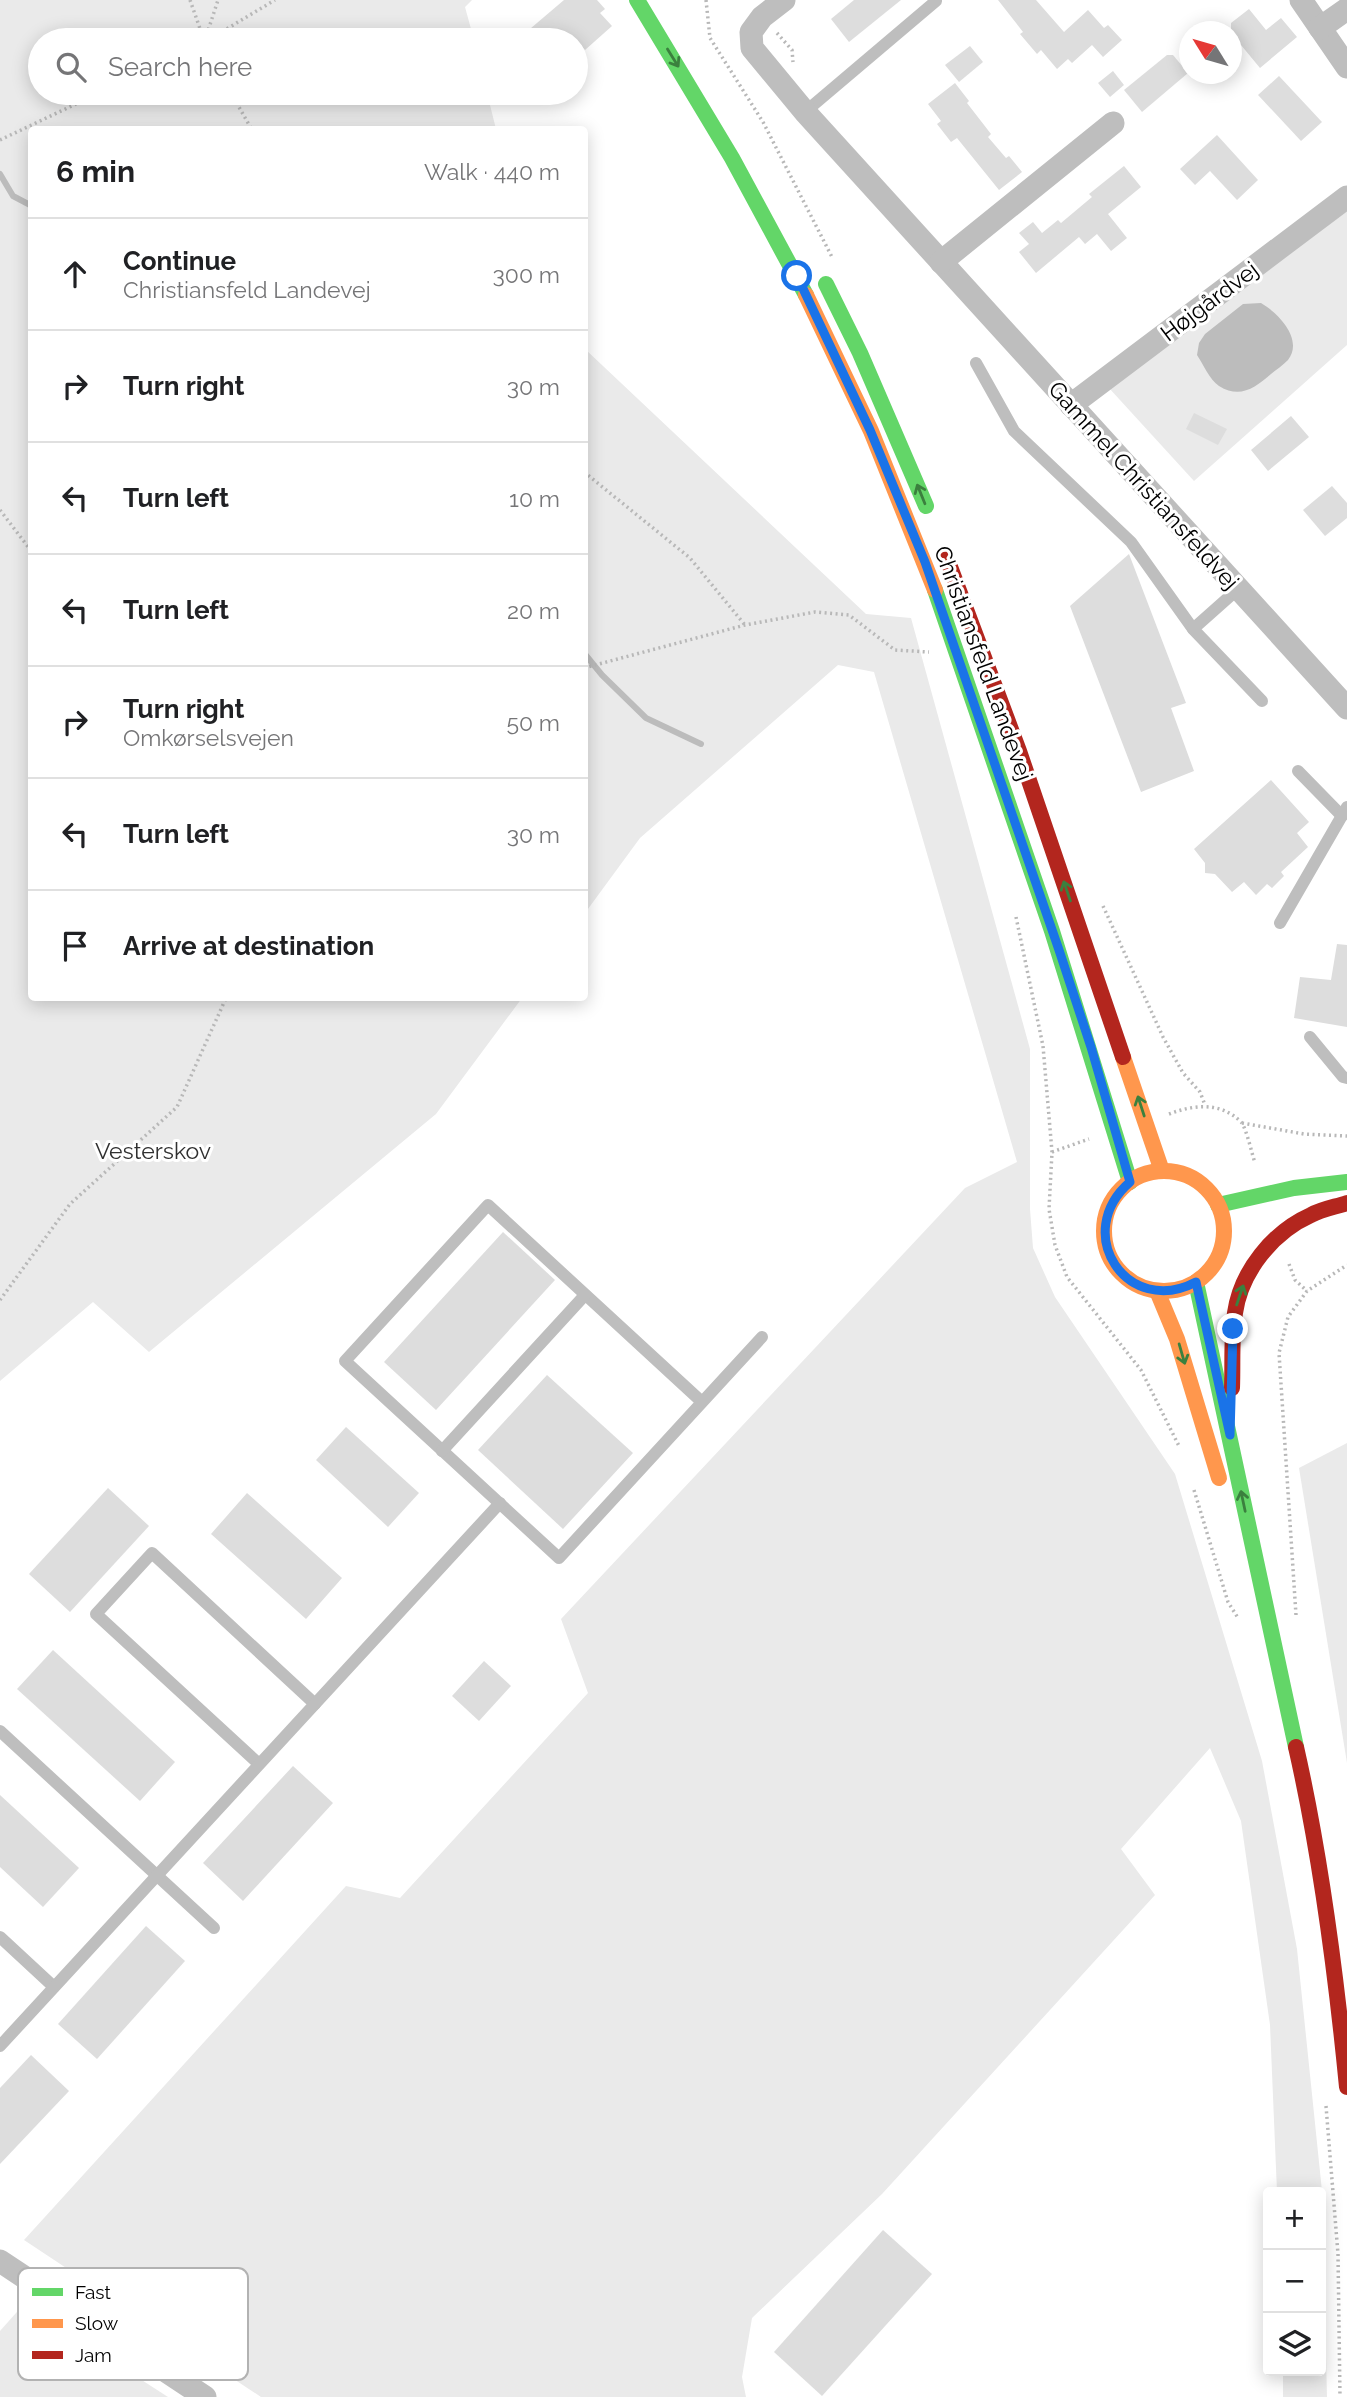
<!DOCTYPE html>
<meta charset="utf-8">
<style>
:root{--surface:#fff;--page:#f2f2f2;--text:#202124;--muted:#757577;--line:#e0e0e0}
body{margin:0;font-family:Raleway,sans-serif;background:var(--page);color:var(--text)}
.controls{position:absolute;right:21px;bottom:21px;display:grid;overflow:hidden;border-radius:7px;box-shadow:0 4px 18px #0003}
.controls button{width:63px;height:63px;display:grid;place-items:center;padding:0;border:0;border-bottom:2px solid var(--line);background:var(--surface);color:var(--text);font:35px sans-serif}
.compass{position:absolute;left:1179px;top:21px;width:63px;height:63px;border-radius:50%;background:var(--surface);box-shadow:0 4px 18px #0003;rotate:307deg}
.stop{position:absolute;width:21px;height:21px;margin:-16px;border:5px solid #1a73e8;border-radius:50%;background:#fff}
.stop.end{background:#1a73e8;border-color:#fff;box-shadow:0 2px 7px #0008}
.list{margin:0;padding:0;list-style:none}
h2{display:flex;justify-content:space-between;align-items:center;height:91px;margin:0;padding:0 28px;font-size:30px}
h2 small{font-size:23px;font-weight:400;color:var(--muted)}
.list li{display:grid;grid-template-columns:46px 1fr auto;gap:21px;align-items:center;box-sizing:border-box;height:112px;padding:0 28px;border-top:2px solid var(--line)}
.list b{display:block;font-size:26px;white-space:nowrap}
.list p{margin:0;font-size:23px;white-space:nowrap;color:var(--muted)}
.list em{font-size:23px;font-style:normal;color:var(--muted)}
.icon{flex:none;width:38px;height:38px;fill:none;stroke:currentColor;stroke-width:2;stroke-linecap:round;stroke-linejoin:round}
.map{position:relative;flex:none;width:1347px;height:2397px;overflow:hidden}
.search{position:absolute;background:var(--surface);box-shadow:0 4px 18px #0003;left:28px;top:28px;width:560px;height:77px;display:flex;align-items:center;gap:18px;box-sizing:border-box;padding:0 24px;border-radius:38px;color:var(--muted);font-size:26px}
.panel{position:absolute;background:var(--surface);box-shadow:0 4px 18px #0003;left:28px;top:126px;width:560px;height:875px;border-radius:7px}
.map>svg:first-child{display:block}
.green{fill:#eaeaea}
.water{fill:#bcbcbc}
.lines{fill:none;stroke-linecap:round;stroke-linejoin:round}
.stream{stroke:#bcbcbc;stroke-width:6}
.building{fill:#ddd}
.path{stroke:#b8b8b8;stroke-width:3.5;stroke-dasharray:2 3.5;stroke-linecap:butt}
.lane{stroke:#bebebe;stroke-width:12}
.street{stroke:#bebebe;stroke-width:23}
.fast{stroke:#63d668;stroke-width:16}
.slow{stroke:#ff974d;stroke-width:16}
.jam{stroke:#b3261e;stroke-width:16}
.oneway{stroke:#3b803e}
.route{stroke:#1a73e8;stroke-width:9}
.labels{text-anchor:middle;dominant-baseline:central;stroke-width:6;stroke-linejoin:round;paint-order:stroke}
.street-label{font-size:23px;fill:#000;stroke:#fff}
.park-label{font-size:23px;fill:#303030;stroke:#fff}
.key{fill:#fff;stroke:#b2b2b2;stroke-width:2}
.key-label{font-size:19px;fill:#000}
</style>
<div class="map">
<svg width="1347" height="2397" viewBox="0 0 1347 2397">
<rect width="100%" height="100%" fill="#fff"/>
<g class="green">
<polygon points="0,0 472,0 465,7 474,40 40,40 40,93 487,93 496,129 32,130 32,998 522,998 436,1114 149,1352 93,1302 0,1381"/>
<polygon points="1347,210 1347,345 1194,481 1109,388"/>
<polygon points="585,349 866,614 911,618 1030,1049 1030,1209 1033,1248 1055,1297 1175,1474 1262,1761 1297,1949 1322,2191 1327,2397 1283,2397 1283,2371 1321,2371 1321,2192 1277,2192 1270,2025 1241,1821 1210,1748 1121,1849 1155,1895 882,2194 752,2318 742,2377 746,2397 261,2397 24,2240 346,1886 400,1898 588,1693 561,1619 965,1188 1017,1162 874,672 838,665 640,838 585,913"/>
<polygon points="1347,1443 1347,1763 1299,1468"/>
<polygon points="24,2304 168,2397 0,2397 0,2331"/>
</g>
<path class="water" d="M1261,303C1278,313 1304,339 1288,360C1283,365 1276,370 1271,374C1255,388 1240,399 1219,386C1210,380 1203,364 1197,355L1199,343L1205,334L1243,304Z"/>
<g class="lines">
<g class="stream">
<polyline points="0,174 13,196 32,206"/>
<polyline points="584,653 602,675 646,718 701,744"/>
</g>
</g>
<g class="building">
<polygon points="564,0 597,0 605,9 600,13 612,26 585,50 577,40 517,40"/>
<polygon points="854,0 901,0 849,42 831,19"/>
<polygon points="998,0 1036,0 1064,32 1088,10 1104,28 1108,25 1122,40 1103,57 1092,45 1072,63 1068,59 1057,69 1041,50 1037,54 1020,34 1023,32"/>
<polygon points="1249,9 1266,30 1281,18 1297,37 1260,68 1241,45 1231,53 1231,23"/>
<polygon points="970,46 983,62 959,82 945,65"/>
<polygon points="1167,55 1173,55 1188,73 1142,112 1124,90"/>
<polygon points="1113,71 1124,85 1110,97 1098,83"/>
<polygon points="1279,76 1322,122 1301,141 1258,95"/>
<polygon points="955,83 969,101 967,103 991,134 988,137 1006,158 1009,156 1022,172 999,190 957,138 951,142 937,124 941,121 928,104"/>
<polygon points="1217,135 1258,180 1237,200 1210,171 1195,185 1180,169"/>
<polygon points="1124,166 1141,187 1108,214 1127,238 1111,251 1097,234 1085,244 1079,237 1036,273 1019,252 1029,244 1019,233 1033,222 1042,233 1058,220 1061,223 1092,197 1089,194"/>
<polygon points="1194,413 1227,429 1218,445 1186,429"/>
<polygon points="1291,416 1309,437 1268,471 1251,450"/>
<polygon points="1332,486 1347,503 1347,518 1325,536 1303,510"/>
<polygon points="1129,554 1186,703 1171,708 1194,771 1141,792 1070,606"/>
<polygon points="1271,780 1309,822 1297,833 1308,847 1281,872 1284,876 1272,888 1267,884 1256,895 1244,882 1232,892 1215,874 1205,873 1205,863 1194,849"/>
<polygon points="1337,944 1347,945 1347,1027 1294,1018 1300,977 1331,980"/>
<polygon points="503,1232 555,1280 436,1410 384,1362"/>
<polygon points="547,1375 633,1453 563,1529 478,1450"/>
<polygon points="346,1427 419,1493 388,1527 316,1460"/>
<polygon points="108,1488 149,1526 70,1612 29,1574"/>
<polygon points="247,1493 342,1578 306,1619 211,1534"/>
<polygon points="53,1650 175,1762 140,1801 17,1689"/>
<polygon points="484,1661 511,1686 479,1721 452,1696"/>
<polygon points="293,1766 333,1803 243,1901 203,1863"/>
<polygon points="0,1795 79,1868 43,1907 0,1867"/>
<polygon points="146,1926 185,1961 97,2059 58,2024"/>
<polygon points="31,2055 69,2091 0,2164 0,2088"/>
<polygon points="883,2230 932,2274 822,2396 774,2352"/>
</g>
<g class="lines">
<g class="path">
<polyline points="190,0 204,40"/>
<polyline points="706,0 710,38 763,122 833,259"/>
<polyline points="777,33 792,50 793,62"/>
<polyline points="205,40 218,0"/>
<polyline points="208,40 275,0"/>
<polyline points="231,93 252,130"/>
<polyline points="0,140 99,93"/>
<polyline points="584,472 690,558 745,625"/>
<polyline points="0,510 32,552"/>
<polyline points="584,668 745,625 815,612 849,615 895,650 929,652"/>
<polyline points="1103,906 1163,1037 1183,1073 1200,1092 1205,1105"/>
<polyline points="1016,917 1043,1046 1052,1152 1049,1209 1055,1245 1067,1277 1141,1370 1179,1446"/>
<path d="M1169,1114C1193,1105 1220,1101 1241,1122C1246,1127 1252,1154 1255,1163"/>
<polyline points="1242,1123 1304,1134 1347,1136"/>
<polyline points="1052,1152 1089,1139"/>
<polyline points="1289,1264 1295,1280 1307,1291"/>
<polyline points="0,1300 70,1204 177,1107 226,998"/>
<polyline points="1194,1490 1228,1602 1238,1618"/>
<polyline points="1296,1615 1279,1353 1288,1317 1307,1291 1347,1265"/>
<polyline points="1326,2106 1338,2254 1340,2397"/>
</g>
<g class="lane">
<polyline points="805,112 936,1"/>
<polyline points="976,363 1014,431 1131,542 1193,629"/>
<polyline points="1238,589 1193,629 1262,701"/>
<polyline points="1298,771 1342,816"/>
<polyline points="1280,923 1347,807"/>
<polyline points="1310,1037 1343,1077 1347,1078"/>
<polyline points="702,1402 488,1205 345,1361 559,1558 762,1337"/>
<polyline points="442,1451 585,1295"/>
<polyline points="0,1731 214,1928"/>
<polyline points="259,1764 96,1614 152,1553 315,1704"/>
<polyline points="0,1937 54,1987"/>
<polyline points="0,2046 500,1503"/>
</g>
<g class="street">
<polyline points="784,0 762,17 751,32 752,48 805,112 1347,708"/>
<polyline points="1301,0 1347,67"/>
<polyline points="1320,28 1347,9"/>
<polyline points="941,262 1113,123"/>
<polyline points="1071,405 1347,197"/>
<polyline points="0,2261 205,2397"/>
</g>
<g class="fast">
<polyline points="637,0 732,158 806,295"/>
<polyline points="826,284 860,353 926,506"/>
<polyline points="935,590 1052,931 1130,1182"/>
<polyline points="1218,1205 1294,1188 1347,1182"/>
<polyline points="1196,1282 1296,1747"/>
</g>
<g class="slow">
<polyline points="806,295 871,431 935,590"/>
<polyline points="1123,1057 1162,1171"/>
<circle cx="1164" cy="1231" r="60"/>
<polyline points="1157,1291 1177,1339 1219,1478"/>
</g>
<g class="jam">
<polyline points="946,556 1019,751 1123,1057"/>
<path d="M1232,1388C1233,1363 1231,1338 1235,1313C1241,1271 1273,1232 1311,1215C1322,1209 1335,1207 1347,1203"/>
<path d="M1296,1747C1321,1857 1336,1974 1347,2087"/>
</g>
</g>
<defs><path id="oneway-shaft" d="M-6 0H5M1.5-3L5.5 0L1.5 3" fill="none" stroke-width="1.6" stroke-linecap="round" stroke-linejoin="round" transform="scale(1.75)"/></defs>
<g class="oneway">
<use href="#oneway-shaft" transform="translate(673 58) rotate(58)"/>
<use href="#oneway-shaft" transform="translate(921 494) rotate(-112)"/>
<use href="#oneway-shaft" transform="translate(1067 891) rotate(-109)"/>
<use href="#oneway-shaft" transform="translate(1141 1106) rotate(-108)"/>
<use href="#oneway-shaft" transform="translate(1240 1295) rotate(-71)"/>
<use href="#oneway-shaft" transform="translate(1182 1354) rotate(74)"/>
<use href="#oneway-shaft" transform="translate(1243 1501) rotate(-102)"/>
</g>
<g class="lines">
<path class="route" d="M797,276L870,430L925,562L1059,950L1091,1047L1130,1182C1071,1233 1127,1318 1196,1282L1230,1435L1233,1329"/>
</g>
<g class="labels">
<g class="street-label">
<text transform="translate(1209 301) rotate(-37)">Højgårdvej</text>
<text transform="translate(1144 485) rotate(48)">Gammel Christiansfeldvej</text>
<text transform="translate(984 663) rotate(70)">Christiansfeld Landevej</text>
</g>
<g class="park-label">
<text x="153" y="1150">Vesterskov</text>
</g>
</g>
<rect x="18" y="2268" width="230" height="112" rx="10" class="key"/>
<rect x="32" y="2288" width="31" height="8" fill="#63d668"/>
<rect x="32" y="2319" width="31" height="9" fill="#ff974d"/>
<rect x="32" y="2351" width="31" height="8" fill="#b3261e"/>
<g class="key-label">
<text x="75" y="2299">Fast</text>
<text x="75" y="2330">Slow</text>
<text x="75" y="2362">Jam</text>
</g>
</svg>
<div class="controls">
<button>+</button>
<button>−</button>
<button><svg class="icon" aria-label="layers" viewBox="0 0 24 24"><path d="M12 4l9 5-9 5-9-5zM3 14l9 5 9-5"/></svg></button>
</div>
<svg class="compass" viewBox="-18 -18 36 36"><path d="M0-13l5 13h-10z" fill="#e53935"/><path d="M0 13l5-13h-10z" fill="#757577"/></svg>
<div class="stop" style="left:797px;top:276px"></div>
<div class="stop end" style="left:1233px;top:1329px"></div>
<div class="search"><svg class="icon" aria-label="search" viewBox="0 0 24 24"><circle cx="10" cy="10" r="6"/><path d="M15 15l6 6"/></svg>Search here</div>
<section class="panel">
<h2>6 min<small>Walk · 440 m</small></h2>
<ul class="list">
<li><svg class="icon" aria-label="ahead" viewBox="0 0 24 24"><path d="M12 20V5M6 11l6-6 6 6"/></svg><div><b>Continue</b><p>Christiansfeld Landevej</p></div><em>300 m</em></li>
<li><svg class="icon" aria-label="right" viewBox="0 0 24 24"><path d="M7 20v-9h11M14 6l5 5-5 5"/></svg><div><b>Turn right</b></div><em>30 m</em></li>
<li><svg class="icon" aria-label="left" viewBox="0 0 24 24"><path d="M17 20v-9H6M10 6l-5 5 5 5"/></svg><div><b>Turn left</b></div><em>10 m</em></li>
<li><svg class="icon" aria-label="left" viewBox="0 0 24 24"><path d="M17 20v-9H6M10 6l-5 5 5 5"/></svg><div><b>Turn left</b></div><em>20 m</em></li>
<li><svg class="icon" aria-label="right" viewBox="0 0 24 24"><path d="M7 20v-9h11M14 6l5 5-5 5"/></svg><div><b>Turn right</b><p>Omkørselsvejen</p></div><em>50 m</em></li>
<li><svg class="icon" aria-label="left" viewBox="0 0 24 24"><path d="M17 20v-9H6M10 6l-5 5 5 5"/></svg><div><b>Turn left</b></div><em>30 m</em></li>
<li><svg class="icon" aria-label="arrive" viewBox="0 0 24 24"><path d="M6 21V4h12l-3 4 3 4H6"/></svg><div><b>Arrive at destination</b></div></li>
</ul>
</section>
</div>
